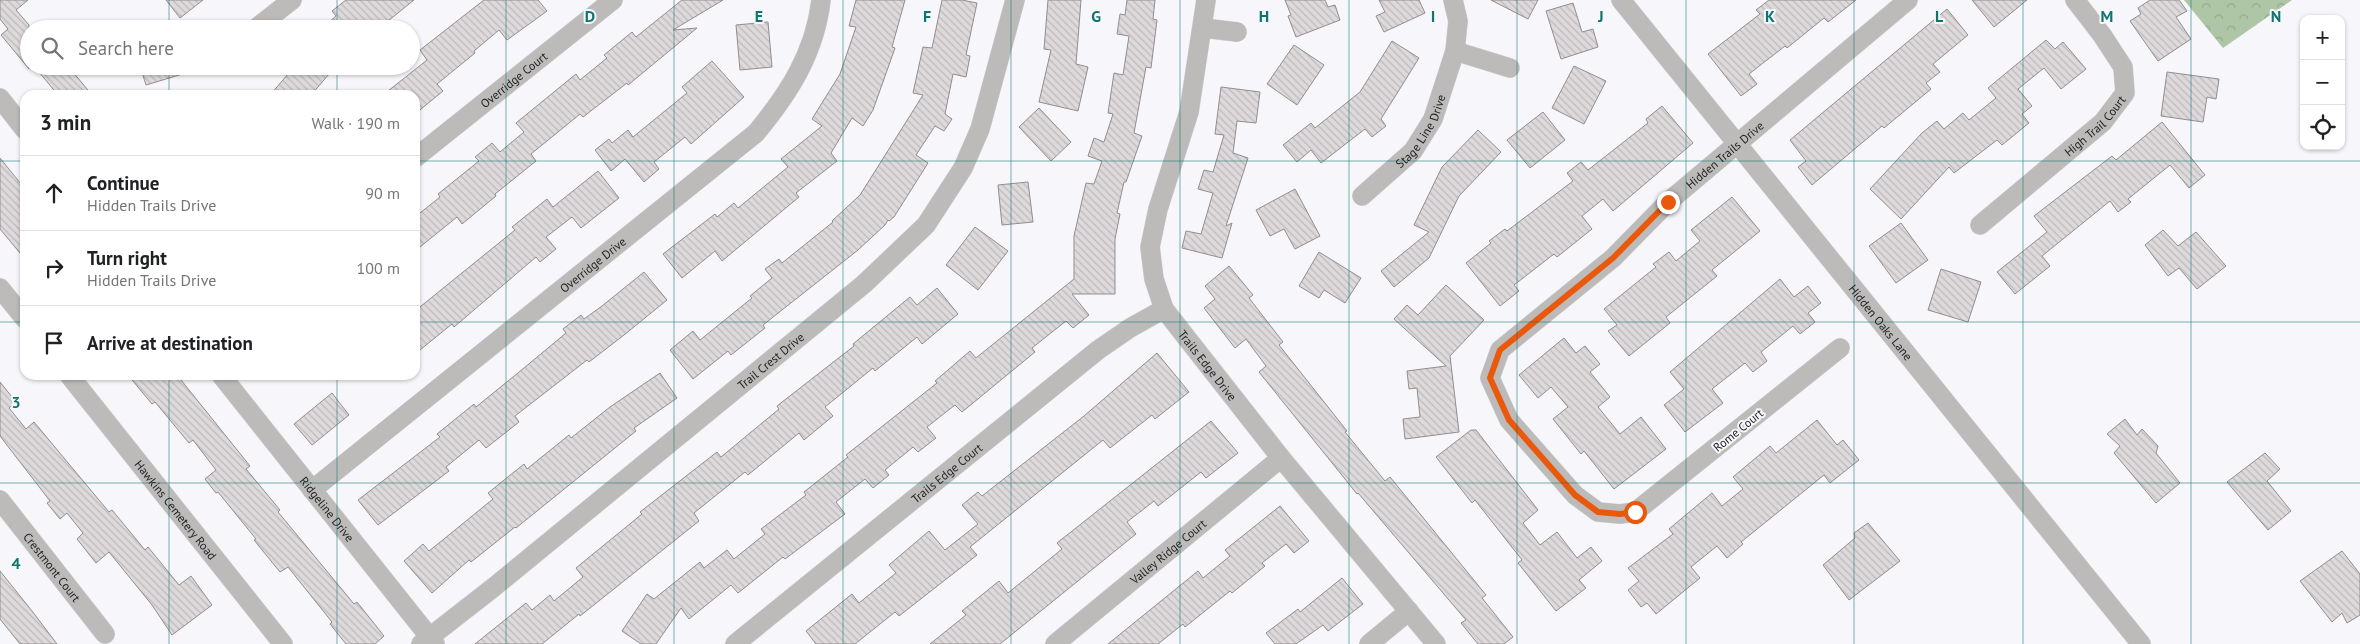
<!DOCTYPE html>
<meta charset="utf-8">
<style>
:root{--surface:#fff;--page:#f6f6f6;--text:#202124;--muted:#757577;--line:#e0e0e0}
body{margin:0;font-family:"PT Sans",sans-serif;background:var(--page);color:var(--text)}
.controls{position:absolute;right:15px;top:15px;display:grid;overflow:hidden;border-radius:10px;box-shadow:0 1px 4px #0004}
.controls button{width:45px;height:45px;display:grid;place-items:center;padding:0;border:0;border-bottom:1px solid var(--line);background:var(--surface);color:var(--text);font:25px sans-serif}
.stop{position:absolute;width:15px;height:15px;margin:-11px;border:4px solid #ea580c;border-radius:50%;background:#fff}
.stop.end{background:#ea580c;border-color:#fff;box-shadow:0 1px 5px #0008}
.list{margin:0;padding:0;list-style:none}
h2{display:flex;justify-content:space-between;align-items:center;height:65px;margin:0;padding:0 20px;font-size:21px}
h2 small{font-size:16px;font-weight:400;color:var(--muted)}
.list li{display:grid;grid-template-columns:32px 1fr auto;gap:15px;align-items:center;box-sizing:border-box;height:75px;padding:0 20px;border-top:1px solid var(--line)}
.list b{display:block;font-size:19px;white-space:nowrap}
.list p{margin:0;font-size:16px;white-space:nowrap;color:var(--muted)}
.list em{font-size:16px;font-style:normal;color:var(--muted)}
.icon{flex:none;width:28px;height:28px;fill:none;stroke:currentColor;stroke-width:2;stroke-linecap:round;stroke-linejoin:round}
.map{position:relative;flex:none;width:2360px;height:644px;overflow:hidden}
.search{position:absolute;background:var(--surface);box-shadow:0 1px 4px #0004;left:20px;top:20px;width:400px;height:55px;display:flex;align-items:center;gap:12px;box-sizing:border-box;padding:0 18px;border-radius:28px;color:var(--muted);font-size:19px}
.panel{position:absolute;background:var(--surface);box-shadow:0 1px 4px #0004;left:20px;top:90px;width:400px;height:290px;border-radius:15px}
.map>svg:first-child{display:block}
.forest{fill:url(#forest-crowns)}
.building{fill:url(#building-back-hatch);stroke:#928d8f}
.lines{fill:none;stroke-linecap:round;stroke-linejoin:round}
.minor-casing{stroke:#d0d0d4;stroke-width:20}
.minor{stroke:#bcbbb9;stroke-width:19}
.route{stroke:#ea580c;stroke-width:6}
.grid{fill:none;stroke:#0f766e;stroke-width:1;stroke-opacity:0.55}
.labels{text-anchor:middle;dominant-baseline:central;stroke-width:4;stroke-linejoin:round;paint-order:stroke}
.street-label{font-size:12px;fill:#232325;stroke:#f6f6fb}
.grid-label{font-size:16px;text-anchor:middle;font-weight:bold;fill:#0f766e;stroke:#f6f6fb;stroke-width:4;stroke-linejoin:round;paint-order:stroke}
</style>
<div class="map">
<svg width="2360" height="644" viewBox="0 0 2360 644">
<defs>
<pattern id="forest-crowns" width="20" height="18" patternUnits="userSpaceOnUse" patternTransform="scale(1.25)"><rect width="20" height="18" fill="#aec6a5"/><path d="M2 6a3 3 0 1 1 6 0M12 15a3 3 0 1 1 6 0" fill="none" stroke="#95aa8e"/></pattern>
<pattern id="building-back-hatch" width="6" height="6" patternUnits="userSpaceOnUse" patternTransform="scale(1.25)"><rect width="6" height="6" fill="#ded9da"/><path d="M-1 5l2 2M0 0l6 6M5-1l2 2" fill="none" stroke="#bebabb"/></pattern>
</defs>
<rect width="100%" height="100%" fill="#f6f6fb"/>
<polygon class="forest" points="2184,0 2292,0 2223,48"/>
<g class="building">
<polygon points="0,0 28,0 16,10 29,25 29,69 1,35 8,29 0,19"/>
<polygon points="166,0 203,0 180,18"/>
<polygon points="346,0 414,0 378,29 321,29 336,16 332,11"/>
<polygon points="484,0 538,0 547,11 507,40 499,30 474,51 475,53 437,84 443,91 415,114 415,95 383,95 427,60 420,50"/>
<polygon points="682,0 723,0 673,30 697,28 628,85 627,83 583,117 580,114 531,154 536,161 495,194 496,196 462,224 457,217 415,251 415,217 440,197 438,194 479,161 475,157 492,143 500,152 524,132 516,123 576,74 580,80 607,58 604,55 632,32 636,37"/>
<polygon points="856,0 905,0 892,47 895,48 873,110 863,126 852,118 831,153 837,161 796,193 799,197 722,261 715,251 682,278 663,254 715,214 717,217 734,203 738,208 788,167 781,159 822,126 812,119 840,74 856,27 849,26"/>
<polygon points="942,0 962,0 977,3 966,55 970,56 966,77 953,74 945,114 952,119 944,131 935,126 916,155 928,163 894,217 889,221 888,220 885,225 858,250 763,325 765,328 731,355 728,351 693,379 670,350 693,331 700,340 752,298 750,296 772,278 765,269 779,259 782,263 833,222 832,221 860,195 923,95 913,93 923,47 932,48"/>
<polygon points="1048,0 1081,0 1076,64 1088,67 1078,111 1039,102 1051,50 1044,49"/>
<polygon points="1127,0 1155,0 1153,19 1157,20 1151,68 1146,67 1134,133 1142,136 1126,182 1124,182 1117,213 1120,214 1115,239 1115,294 1072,294 1089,315 1073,328 1066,321 1032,348 1035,352 962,412 955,405 927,427 936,438 918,452 913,447 885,470 889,475 873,488 865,479 836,502 845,514 785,559 783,557 738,593 731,585 689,619 681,608 656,644 641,644 622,631 647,594 654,599 700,562 704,568 727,550 734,559 765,534 761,529 806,495 804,492 848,457 846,455 937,383 935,381 970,351 976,358 1074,279 1074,236 1086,183 1094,184 1102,161 1088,156 1094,138 1104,142 1113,114 1108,113 1114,73 1123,75 1129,36 1117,34 1120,14 1125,15"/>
<polygon points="1285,0 1325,0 1328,7 1335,5 1340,20 1296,37 1288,16 1291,15"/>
<polygon points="1379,0 1419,0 1425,13 1384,32 1376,16 1385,12"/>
<polygon points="1491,0 1538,0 1528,19"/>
<polygon points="1769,0 1856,0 1828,22 1824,18 1787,48 1785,46 1749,74 1757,84 1741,96 1708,54 1760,14 1756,10"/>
<polygon points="1972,0 2027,0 1994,27"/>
<polygon points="2150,0 2179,0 2187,11 2176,17 2191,39 2158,61 2130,21 2141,14 2138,8"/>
<polygon points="1573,3 1582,32 1593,29 1598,47 1561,59 1546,11"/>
<polygon points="1947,9 1968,35 1933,64 1940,72 1926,83 1931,89 1884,128 1882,126 1812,185 1798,167 1806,161 1790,140"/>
<polygon points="768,22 772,67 740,70 736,25"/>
<polygon points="2046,40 2055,49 2063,42 2086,69 2061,89 2044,68 2018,89 2032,106 2022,114 2029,123 2002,145 1997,140 1954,173 1949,167 1901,219 1870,189 1922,133 1937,121 1944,129 1963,113 1969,120 1996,98 1988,88"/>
<polygon points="1392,41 1419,58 1381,119 1386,126 1372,137 1365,129 1321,163 1311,150 1297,162 1283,145 1311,123 1315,128 1360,92"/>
<polygon points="1294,45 1324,65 1297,105 1267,84"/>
<polygon points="712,61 744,97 691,144 685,137 654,162 659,169 644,182 625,159 611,171 595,150 609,139 612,143 628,130 633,137 687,93 682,87"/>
<polygon points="34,66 68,66 92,95 58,95"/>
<polygon points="140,66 196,66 196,70 146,85"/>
<polygon points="295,66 336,66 311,95 270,95"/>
<polygon points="1574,66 1606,81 1584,124 1552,108"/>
<polygon points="2167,72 2219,79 2216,99 2207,97 2203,122 2161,116"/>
<polygon points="1221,87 1260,92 1256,123 1237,121 1233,153 1248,158 1226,226 1232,223 1222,258 1182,248 1186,231 1201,234 1213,193 1198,189 1204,170 1213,172 1224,135 1215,134"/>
<polygon points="1662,106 1693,143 1613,211 1603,199 1582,216 1592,229 1557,257 1554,254 1514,285 1519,291 1500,306 1466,263 1491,243 1489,241 1505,229 1507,231 1573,181 1567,173 1581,162 1588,170 1648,123 1646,119"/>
<polygon points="1039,108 1071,142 1051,161 1019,127"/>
<polygon points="1543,112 1565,140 1530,168 1507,140"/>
<polygon points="2162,122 2205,175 2189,188 2170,165 2128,199 2131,202 2118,212 2110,201 2042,256 2050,266 2015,294 1997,272 2047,232 2034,216 2112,156 2116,160"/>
<polygon points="1478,130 1501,152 1459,196 1429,258 1394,287 1381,271 1429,232 1414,225 1442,167"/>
<polygon points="0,158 25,189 25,259 0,229"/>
<polygon points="598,171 619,198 581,228 572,217 546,237 556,249 540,262 536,257 454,327 452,324 415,354 415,311 515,230 512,227 547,199 553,207"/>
<polygon points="1028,182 1033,222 1002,225 998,185"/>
<polygon points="1295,189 1320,236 1295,249 1284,229 1270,236 1256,210"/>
<polygon points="1732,197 1760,231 1712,270 1717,276 1666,317 1670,323 1629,356 1608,331 1617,325 1604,309 1656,267 1653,264 1669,252 1676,261 1700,241 1691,230"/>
<polygon points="1901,223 1928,260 1896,283 1869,246"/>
<polygon points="975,227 1008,251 978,290 946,265"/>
<polygon points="2163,230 2178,246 2196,232 2226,266 2197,289 2179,268 2168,276 2145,245"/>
<polygon points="1319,252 1361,278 1345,303 1324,290 1319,298 1299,286"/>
<polygon points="1229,266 1253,295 1249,298 1283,342 1279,345 1347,431 1345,432 1385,481 1390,477 1486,595 1482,598 1513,637 1504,644 1478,644 1461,623 1466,620 1358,493 1357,494 1259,372 1266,366 1246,339 1235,348 1204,308 1215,299 1205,286"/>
<polygon points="1941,269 1981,282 1968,322 1928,310"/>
<polygon points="644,272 667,300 624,335 589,362 587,360 515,416 519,422 486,448 479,440 446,467 449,471 378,525 358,500 440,437 437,434 474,404 476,407 524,368 566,333 563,329 581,315 584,319 602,306"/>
<polygon points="1780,279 1794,297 1808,286 1821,303 1808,313 1815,322 1800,334 1793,326 1761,352 1767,361 1753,372 1745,363 1712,389 1723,403 1685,432 1664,405 1684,389 1670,372"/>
<polygon points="1446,285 1484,320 1450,356 1459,432 1405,439 1403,419 1420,417 1417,388 1409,389 1407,371 1446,366 1394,319 1407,305 1418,315"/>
<polygon points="937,288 958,314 922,344 917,337 875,371 873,368 825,407 833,416 804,440 799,433 748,475 745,472 694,513 699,521 580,616 579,614 542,644 475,644 526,603 532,610 550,595 554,601 583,577 576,568 642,514 640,512 717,452 721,457 779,409 777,406 854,346 853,344 910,297 917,305"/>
<polygon points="1564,338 1576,353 1585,346 1600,364 1590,372 1610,397 1598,407 1620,434 1641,417 1666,449 1614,489 1584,451 1581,454 1553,419 1568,407 1551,387 1538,398 1519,375"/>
<polygon points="1157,353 1189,392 1155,419 1152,415 1110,448 1103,440 970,547 977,555 899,616 895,612 855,644 816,644 806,631 852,594 859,603 896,573 889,565 929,531 945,550 978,524 962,505 978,492 982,496 1084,416"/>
<polygon points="660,373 677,398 634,428 636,431 516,528 515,527 471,562 469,560 432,593 404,561 423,544 429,551 444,539 493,499 488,493 524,464 527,469 569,435 571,438 610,407"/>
<polygon points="128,375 177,375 250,466 246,469 280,510 278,512 354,604 357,602 384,636 375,644 346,644 330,624 332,622 288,567 280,572 254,540 256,539 218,492 216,493 205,479 216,470 193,440 189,443 155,402 152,404"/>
<polygon points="0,382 16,402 9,408 26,429 34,422 109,512 112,510 145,550 148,547 179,585 191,576 212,605 172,635 152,605 109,552 96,563 77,539 83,533 67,513 60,519 47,503 50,501 0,436"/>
<polygon points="332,393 349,415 312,445 294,424"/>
<polygon points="2125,419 2137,435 2142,429 2158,446 2156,453 2180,483 2156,503 2114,453 2120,446 2107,434"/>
<polygon points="1817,420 1837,445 1843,440 1859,460 1830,483 1824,475 1741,542 1743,544 1727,558 1717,546 1691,567 1700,578 1656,614 1647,603 1641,607 1628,590 1639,581 1628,568 1673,534 1669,529 1712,493 1722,506 1743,489 1733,477 1770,446 1776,453"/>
<polygon points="1211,421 1238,453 1206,478 1201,472 1158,506 1154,501 1127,522 1136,534 1000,644 930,644 966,615 962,611 999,581 1008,593 1062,549 1057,543"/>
<polygon points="1471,430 1476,430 1538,510 1523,523 1540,545 1557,532 1577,558 1591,547 1602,561 1579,580 1586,588 1556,611 1518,563 1522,560 1475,500 1472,503 1436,457"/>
<polygon points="2265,453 2280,469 2267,481 2291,511 2268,530 2227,482"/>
<polygon points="1280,506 1309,541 1294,553 1286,544 1262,563 1265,566 1232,593 1230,591 1185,627 1183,624 1158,644 1108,644 1198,571 1203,578 1230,556 1225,550"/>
<polygon points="1868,523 1900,561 1849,600 1823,565 1855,538 1854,533"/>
<polygon points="2342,551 2360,574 2360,615 2347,623 2342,613 2332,622 2300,581"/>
<polygon points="0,571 32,611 57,644 20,644 0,619"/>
<polygon points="1342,578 1363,604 1328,631 1323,625 1296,644 1275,644 1266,633 1298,609 1300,612"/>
</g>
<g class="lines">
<g class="minor-casing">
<g id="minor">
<path id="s1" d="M1206,0L1189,112L1158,209L1150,247L1154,279L1164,309L1281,458L1436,644"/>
<path id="s2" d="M1621,0L2141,644"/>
<polyline points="1203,28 1237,32"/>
<polyline points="255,29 292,0"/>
<polyline points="1455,51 1510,68"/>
<polyline points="0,98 25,130"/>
<path id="s3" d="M415,158L613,0"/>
<path id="s4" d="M1362,196L1413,151L1433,119L1455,51L1458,21L1453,0"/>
<path id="s5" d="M1980,225L2103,122L2125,93L2123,67L2102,35L2075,0"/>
<polyline points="0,288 25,319"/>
<path id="s6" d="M1840,348L1635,512L1620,514L1598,512L1575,495L1509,420L1490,378L1500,350L1613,258L1668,202L1908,0"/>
<path id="s7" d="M69,375L283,644"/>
<path id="s8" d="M221,375L435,644"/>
<path id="s9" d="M312,490L756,133C789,93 815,53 821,0"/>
<path id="s10" d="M0,500L105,634"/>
<path id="s11" d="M421,644L494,587L864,284L926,225L963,168L980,129L1015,0"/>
<path id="s12" d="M735,644L1098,350L1130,328L1164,309"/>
<path id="s13" d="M1055,644L1281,458"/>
<polyline points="1369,644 1409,611"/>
</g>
</g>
<use href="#minor" class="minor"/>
</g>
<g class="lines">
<polyline class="route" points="1635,512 1620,514 1598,512 1575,495 1509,420 1490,378 1500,350 1613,258 1668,202"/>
</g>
<path class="grid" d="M169,0V29M337,0V29M506,0V644M674,0V644M843,0V644M1011,0V644M1180,0V644M1349,0V644M1517,0V644M1686,0V644M1854,0V644M2023,0V644M2191,0V644M169,66V95M337,66V95M0,161H25M415,161H2360M0,322H25M415,322H2360M169,375V644M337,375V644M0,483H2360"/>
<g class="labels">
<g class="street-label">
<text stroke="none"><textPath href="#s3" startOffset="126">Overridge Court</textPath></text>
<text stroke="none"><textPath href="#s5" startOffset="152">High Trail Court</textPath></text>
<text stroke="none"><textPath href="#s4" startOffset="89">Stage Line Drive</textPath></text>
<text stroke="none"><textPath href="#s6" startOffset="802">Hidden Trails Drive</textPath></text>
<text stroke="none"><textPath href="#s9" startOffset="360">Overridge Drive</textPath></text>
<text stroke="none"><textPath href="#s2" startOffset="414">Hidden Oaks Lane</textPath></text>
<text stroke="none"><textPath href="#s11" startOffset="450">Trail Crest Drive</textPath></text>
<text stroke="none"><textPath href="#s1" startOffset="389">Trails Edge Drive</textPath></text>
<text transform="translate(1738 430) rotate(-39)">Rome Court</text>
<text stroke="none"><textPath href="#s12" startOffset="272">Trails Edge Court</textPath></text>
<text stroke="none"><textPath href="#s7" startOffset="172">Hawkins Cemetery Road</textPath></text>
<text stroke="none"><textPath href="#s8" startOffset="171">Ridgeline Drive</textPath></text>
<text stroke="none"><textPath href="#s13" startOffset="146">Valley Ridge Court</textPath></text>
<text stroke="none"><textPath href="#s10" startOffset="85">Crestmont Court</textPath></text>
</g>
</g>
<g class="grid-label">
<text x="590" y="22">D</text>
<text x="759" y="22">E</text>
<text x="927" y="22">F</text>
<text x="1096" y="22">G</text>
<text x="1264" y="22">H</text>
<text x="1433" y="22">I</text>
<text x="1601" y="22">J</text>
<text x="1770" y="22">K</text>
<text x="1939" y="22">L</text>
<text x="2107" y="22">M</text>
<text x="2276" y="22">N</text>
<text x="16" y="408">3</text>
<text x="16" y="569">4</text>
</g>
</svg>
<div class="controls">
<button>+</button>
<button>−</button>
<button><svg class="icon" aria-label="locate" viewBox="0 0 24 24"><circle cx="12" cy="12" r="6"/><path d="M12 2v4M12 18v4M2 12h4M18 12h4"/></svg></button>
</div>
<div class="stop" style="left:1635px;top:512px"></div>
<div class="stop end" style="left:1668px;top:202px"></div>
<div class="search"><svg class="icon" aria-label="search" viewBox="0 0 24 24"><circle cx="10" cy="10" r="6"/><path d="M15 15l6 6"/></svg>Search here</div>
<section class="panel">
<h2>3 min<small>Walk · 190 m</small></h2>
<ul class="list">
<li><svg class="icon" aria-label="ahead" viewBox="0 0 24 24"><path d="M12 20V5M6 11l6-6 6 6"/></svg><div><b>Continue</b><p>Hidden Trails Drive</p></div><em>90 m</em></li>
<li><svg class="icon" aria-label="right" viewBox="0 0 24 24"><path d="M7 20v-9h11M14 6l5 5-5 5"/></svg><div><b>Turn right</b><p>Hidden Trails Drive</p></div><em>100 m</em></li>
<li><svg class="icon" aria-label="arrive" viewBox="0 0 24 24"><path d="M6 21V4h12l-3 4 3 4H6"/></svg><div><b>Arrive at destination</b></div></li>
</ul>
</section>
</div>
